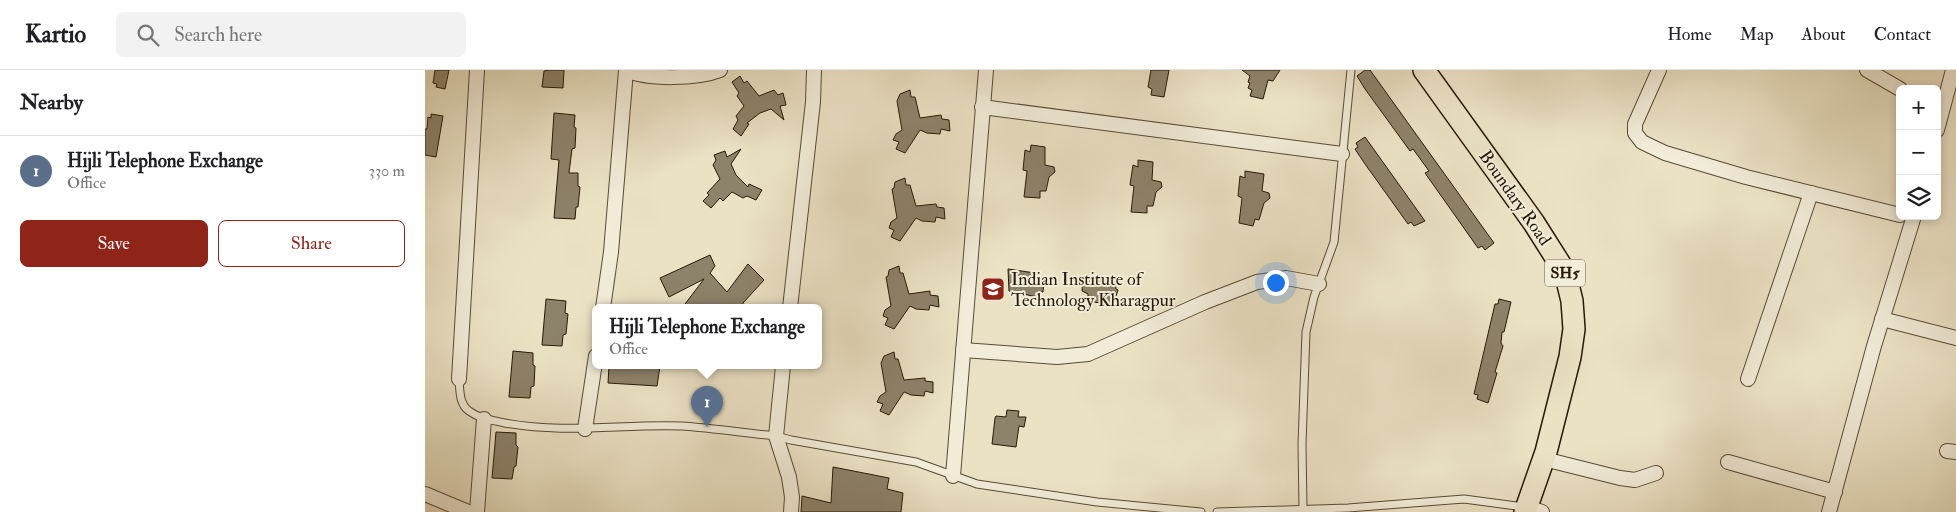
<!DOCTYPE html>
<meta charset="utf-8">
<style>
:root{--surface:#fff;--page:#f2f2f2;--text:#202124;--muted:#757577;--line:#e0e0e0;--accent:#8f2418}
body{margin:0;font-family:"IM FELL Double Pica",serif;background:var(--page);color:var(--text)}
.controls{position:absolute;right:15px;top:15px;display:grid;overflow:hidden;border-radius:8px;box-shadow:0 2px 8px #0003}
.controls button{width:45px;height:45px;display:grid;place-items:center;padding:0;border:0;border-bottom:1px solid var(--line);background:var(--surface);color:var(--text);font:25px sans-serif}
.you{position:absolute;left:850px;top:212px;width:18px;height:18px;margin:-12px;border:4px solid #fff;border-radius:50%;background:#1a73e8;box-shadow:0 0 0 8px #1a73e833}
.badge{display:grid;place-items:center;width:32px;height:32px;border-radius:50%;background:var(--accent);color:#fff;font-size:16px;font-weight:700}
.pin{position:absolute;translate:-50% -41px;filter:drop-shadow(0 1px 2px #0008)}
.pin::after{content:'';position:absolute;top:26px;width:18px;height:15px;background:inherit;clip-path:polygon(0 0,100% 0,50% 100%)}
.popup{position:absolute;left:167px;top:234px;width:230px;height:65px;box-sizing:border-box;display:grid;place-content:center;border-radius:8px;background:var(--surface);filter:drop-shadow(0 1px 4px #0005);font-size:16px;white-space:nowrap;color:var(--muted)}
.popup b{font-size:19px;color:var(--text)}
.popup::after{content:'';position:absolute;left:50%;top:100%;margin-left:-10px;border:10px solid transparent;border-top-color:var(--surface)}
.list{margin:0;padding:0;list-style:none}
h2{display:flex;justify-content:space-between;align-items:center;height:65px;margin:0;padding:0 20px;font-size:21px}
h2 small{font-size:16px;font-weight:400;color:var(--muted)}
.list li{display:grid;grid-template-columns:32px 1fr auto;gap:15px;align-items:center;box-sizing:border-box;height:70px;padding:0 20px;border-top:1px solid var(--line)}
.list b{display:block;font-size:19px;white-space:nowrap}
.list p{margin:0;font-size:16px;white-space:nowrap;color:var(--muted)}
.list em{font-size:16px;font-style:normal;color:var(--muted)}
.actions{display:flex;gap:10px;padding:15px 20px}
.actions a{flex:1;padding:11px 0;border:1px solid var(--accent);border-radius:8px;text-align:center;font-size:18px;color:var(--accent)}
.actions .main{background:var(--accent);color:#fff}
.icon{flex:none;width:28px;height:28px;fill:none;stroke:currentColor;stroke-width:2;stroke-linecap:round;stroke-linejoin:round}
.map{position:relative;flex:none;width:1531px;height:442px;overflow:hidden}
header{display:flex;align-items:center;gap:30px;box-sizing:border-box;height:70px;padding:0 25px;background:var(--surface);border-bottom:1px solid var(--line)}
header strong{font-size:24px}
nav{display:flex;gap:28px;margin-inline-start:auto;font-size:18px}
.search{width:350px;height:45px;background:var(--page);display:flex;align-items:center;gap:12px;box-sizing:border-box;padding:0 18px;border-radius:8px;color:var(--muted);font-size:19px}
main{display:flex}
aside{flex:1;background:var(--surface)}
.map>svg:first-child{display:block}
.building{fill:#8d826a;stroke:#271907}
.lines{fill:none;stroke-linecap:round;stroke-linejoin:round}
.lane-casing{stroke:#584b36;stroke-width:9}
.street-casing{stroke:#584b36;stroke-width:16}
.primary-casing{stroke:#271907;stroke-width:24}
.lane{stroke:#f2ecd9;stroke-width:7}
.street{stroke:#f2ecd9;stroke-width:14}
.primary{stroke:#ebe2c5;stroke-width:21}
.labels{text-anchor:middle;dominant-baseline:central;stroke-width:4;stroke-linejoin:round;paint-order:stroke}
.shield{fill:#f2ecd9;stroke:#645846;stroke-width:1}
.shield-label{font-size:16px;font-weight:bold;fill:#271907}
.street-label{font-size:18px;fill:#271907;stroke:#f2ecd9}
.poi-label{font-size:18px;fill:#271907;stroke:#f2ecd9;text-anchor:start}
</style>
<header>
<strong>Kartio</strong>
<div class="search"><svg class="icon" aria-label="search" viewBox="0 0 24 24"><circle cx="10" cy="10" r="6"/><path d="M15 15l6 6"/></svg>Search here</div>
<nav><a>Home</a><a>Map</a><a>About</a><a>Contact</a></nav>
</header>
<main>
<aside>
<h2>Nearby<small></small></h2>
<ul class="list">
<li><span class="badge" style="background:#5c6f8a">1</span><div><b>Hijli Telephone Exchange</b><p>Office</p></div><em>330 m</em></li>
</ul>
<div class="actions"><a class="main">Save</a><a>Share</a></div>
</aside>
<div class="map">
<svg width="1531" height="442" viewBox="0 0 1531 442">
<rect width="100%" height="100%" fill="#ebe2c5"/>
<filter id="stains"><feTurbulence type="fractalNoise" baseFrequency=".004" numOctaves="4"/><feColorMatrix values="0 0 0 0 .2 0 0 0 0 .09 0 0 0 0 .02 0 0 0 .5 -.17"/></filter>
<radialGradient id="worn" r=".72"><stop offset=".6" stop-color="#630" stop-opacity="0"/><stop offset="1" stop-color="#630" stop-opacity=".3"/></radialGradient>
<g class="building">
<polygon points="10,0 24,0 20,19 11,17 12,14 8,13"/>
<polygon points="124,0 139,0 138,18 117,17 119,1"/>
<polygon points="726,0 744,0 739,27 726,25 727,19 723,17"/>
<polygon points="817,0 855,0 848,11 843,10 838,29 825,26 827,20 823,18 825,13 823,12 825,6"/>
<polygon points="940,0 945,0 1069,173 1060,180 1057,176 1053,178 1000,103 1004,101 988,79 985,81 940,19 932,6"/>
<polygon points="315,6 319,13 322,11 334,26 349,20 353,25 358,23 361,35 355,36 359,50 346,39 335,43 322,53 324,54 316,66 308,59 313,50 311,46 319,36 312,26 314,23 307,12"/>
<polygon points="485,20 486,27 490,27 495,48 516,45 517,49 524,50 525,61 516,59 515,64 502,63 495,60 480,83 471,79 474,72 468,70 471,64 477,60 472,31 475,24"/>
<polygon points="129,43 150,45 149,57 151,58 150,78 147,79 144,103 153,103 153,116 155,117 153,137 151,137 150,149 129,148 134,90 126,89"/>
<polygon points="6,44 18,46 11,87 0,85 0,59 2,59 3,47 6,48"/>
<polygon points="940,67 1000,151 989,156 986,152 983,154 940,94 930,79 933,77 931,73"/>
<polygon points="606,75 620,77 620,95 629,97 630,102 624,107 621,121 615,121 615,128 599,127 602,101 598,100 600,80 605,82"/>
<polygon points="316,79 306,94 311,105 323,117 324,114 337,120 331,130 322,126 318,128 307,122 298,131 295,128 286,138 278,131 284,125 282,123 295,109 288,95 291,90 289,85 300,81 302,87"/>
<polygon points="713,90 728,92 727,110 736,112 737,117 731,122 728,136 722,136 722,143 706,142 709,116 705,115 708,95 713,97"/>
<polygon points="820,101 839,104 837,121 844,123 845,128 839,133 834,150 830,149 828,156 814,153 817,128 813,126 815,106 820,108"/>
<polygon points="480,108 481,115 485,115 491,136 511,134 512,137 519,138 520,149 511,147 510,152 497,151 491,148 475,171 466,167 469,160 464,158 466,152 472,148 467,119 469,118 470,112"/>
<polygon points="285,185 290,196 285,203 302,222 323,194 339,210 318,233 318,238 257,238 279,209 244,227 235,208"/>
<polygon points="474,196 475,203 478,203 484,224 505,221 505,225 513,226 514,237 505,235 504,240 491,239 485,236 469,259 460,255 463,248 458,246 460,240 466,236 461,207 463,206 464,200"/>
<polygon points="583,199 610,203 611,209 619,210 618,222 612,222 612,227 584,221"/>
<polygon points="658,207 690,211 691,219 693,220 688,235 663,231 663,224 657,221"/>
<polygon points="121,229 141,231 140,243 143,244 141,264 138,265 137,276 117,275"/>
<polygon points="1074,229 1086,232 1079,262 1077,262 1076,273 1078,276 1070,302 1072,303 1063,333 1052,329 1053,325 1049,324 1070,234 1073,234"/>
<polygon points="88,281 108,283 108,295 110,296 109,316 106,317 105,328 84,327"/>
<polygon points="469,282 470,289 473,289 479,310 500,308 500,311 508,312 508,323 500,321 499,326 486,325 479,322 464,345 455,341 458,334 452,332 455,326 461,322 456,293 459,286"/>
<polygon points="184,296 235,296 232,316 183,313"/>
<polygon points="582,340 594,341 593,347 601,347 599,357 594,356 591,377 567,374 570,348 571,346 581,347"/>
<polygon points="71,362 91,363 91,375 93,377 91,396 89,397 87,409 67,408"/>
<polygon points="408,397 464,408 462,419 478,423 476,442 376,442 377,426 406,433"/>
</g>
<g class="lines">
<g class="lane-casing">
<g id="lane">
<path d="M34,309C35,320 34,334 44,341C55,349 67,350 80,353C139,364 197,354 256,356C288,358 320,363 351,366L366,370L491,392L552,414L672,432L776,442"/>
<polyline points="878,439 877,374 881,262 889,227 909,172 926,0"/>
<polyline points="792,442 923,438 1039,429 1099,437"/>
</g>
</g>
<g class="street-casing">
<g id="street">
<path d="M201,0C223,10 272,9 295,0"/>
<polyline points="1234,0 1210,54 1210,63 1217,72 1240,83 1321,107 1475,145"/>
<polyline points="1442,0 1475,19"/>
<polyline points="557,37 917,84"/>
<polyline points="1512,60 1528,0"/>
<polyline points="178,238 186,182 201,0"/>
<polyline points="365,238 388,32 389,0"/>
<polyline points="1457,249 1531,268"/>
<polyline points="538,280 632,287 663,284 780,232 832,212 861,208 894,214"/>
<polyline points="358,296 351,366 364,407 367,427 366,442"/>
<polyline points="34,309 52,0"/>
<polyline points="1323,309 1386,123"/>
<polyline points="160,359 171,286"/>
<polyline points="1522,381 1531,382"/>
<polyline points="1119,389 1195,408 1210,410 1231,403"/>
<polyline points="1303,392 1410,422"/>
<polyline points="528,406 561,0"/>
<polyline points="0,424 43,442"/>
<polyline points="1102,437 1117,442"/>
<polyline points="52,442 59,349"/>
<polyline points="1404,442 1449,276 1489,146"/>
</g>
</g>
<g class="primary-casing">
<polyline id="primary" points="999,0 1109,153 1140,202 1147,231 1149,259 1145,287 1121,382 1100,442"/>
</g>
<use href="#lane" class="lane"/>
<use href="#street" class="street"/>
<use href="#primary" class="primary"/>
</g>
<defs>
<g id="university-square" transform="scale(1.25)"><rect x="-9" y="-9" width="18" height="18" rx="4" fill="#8f2418" stroke="#f2ecd9"/><path d="M0-5L7-2L0 1L-7-2ZM-4 1L0 2.5L4 1V4Q0 6-4 4Z" fill="#fff"/></g>
</defs>
<g fill-rule="evenodd">
<use href="#university-square" x="568" y="219"/>
</g>
<g class="labels">
<rect class="shield" x="1120" y="189.5" width="40" height="27" rx="4"/>
<g class="shield-label">
<text x="1140" y="203">SH5</text>
</g>
<g class="street-label">
<text transform="translate(1090 128) rotate(55)">Boundary Road</text>
</g>
<g class="poi-label">
<text x="586" y="209">Indian Institute of<tspan x="586" dy="21">Technology Kharagpur</tspan></text>
</g>
</g>
<rect width="100%" height="100%" filter="url(#stains)"/>
<rect width="100%" height="100%" fill="url(#worn)"/>
</svg>
<div class="controls">
<button>+</button>
<button>−</button>
<button><svg class="icon" aria-label="layers" viewBox="0 0 24 24"><path d="M12 4l9 5-9 5-9-5zM3 14l9 5 9-5"/></svg></button>
</div>
<div class="you"></div>
<div class="pin badge" style="left:282px;top:357px;background:#5c6f8a">1</div>
<div class="popup"><b>Hijli Telephone Exchange</b>Office</div>
</div>
</main>
